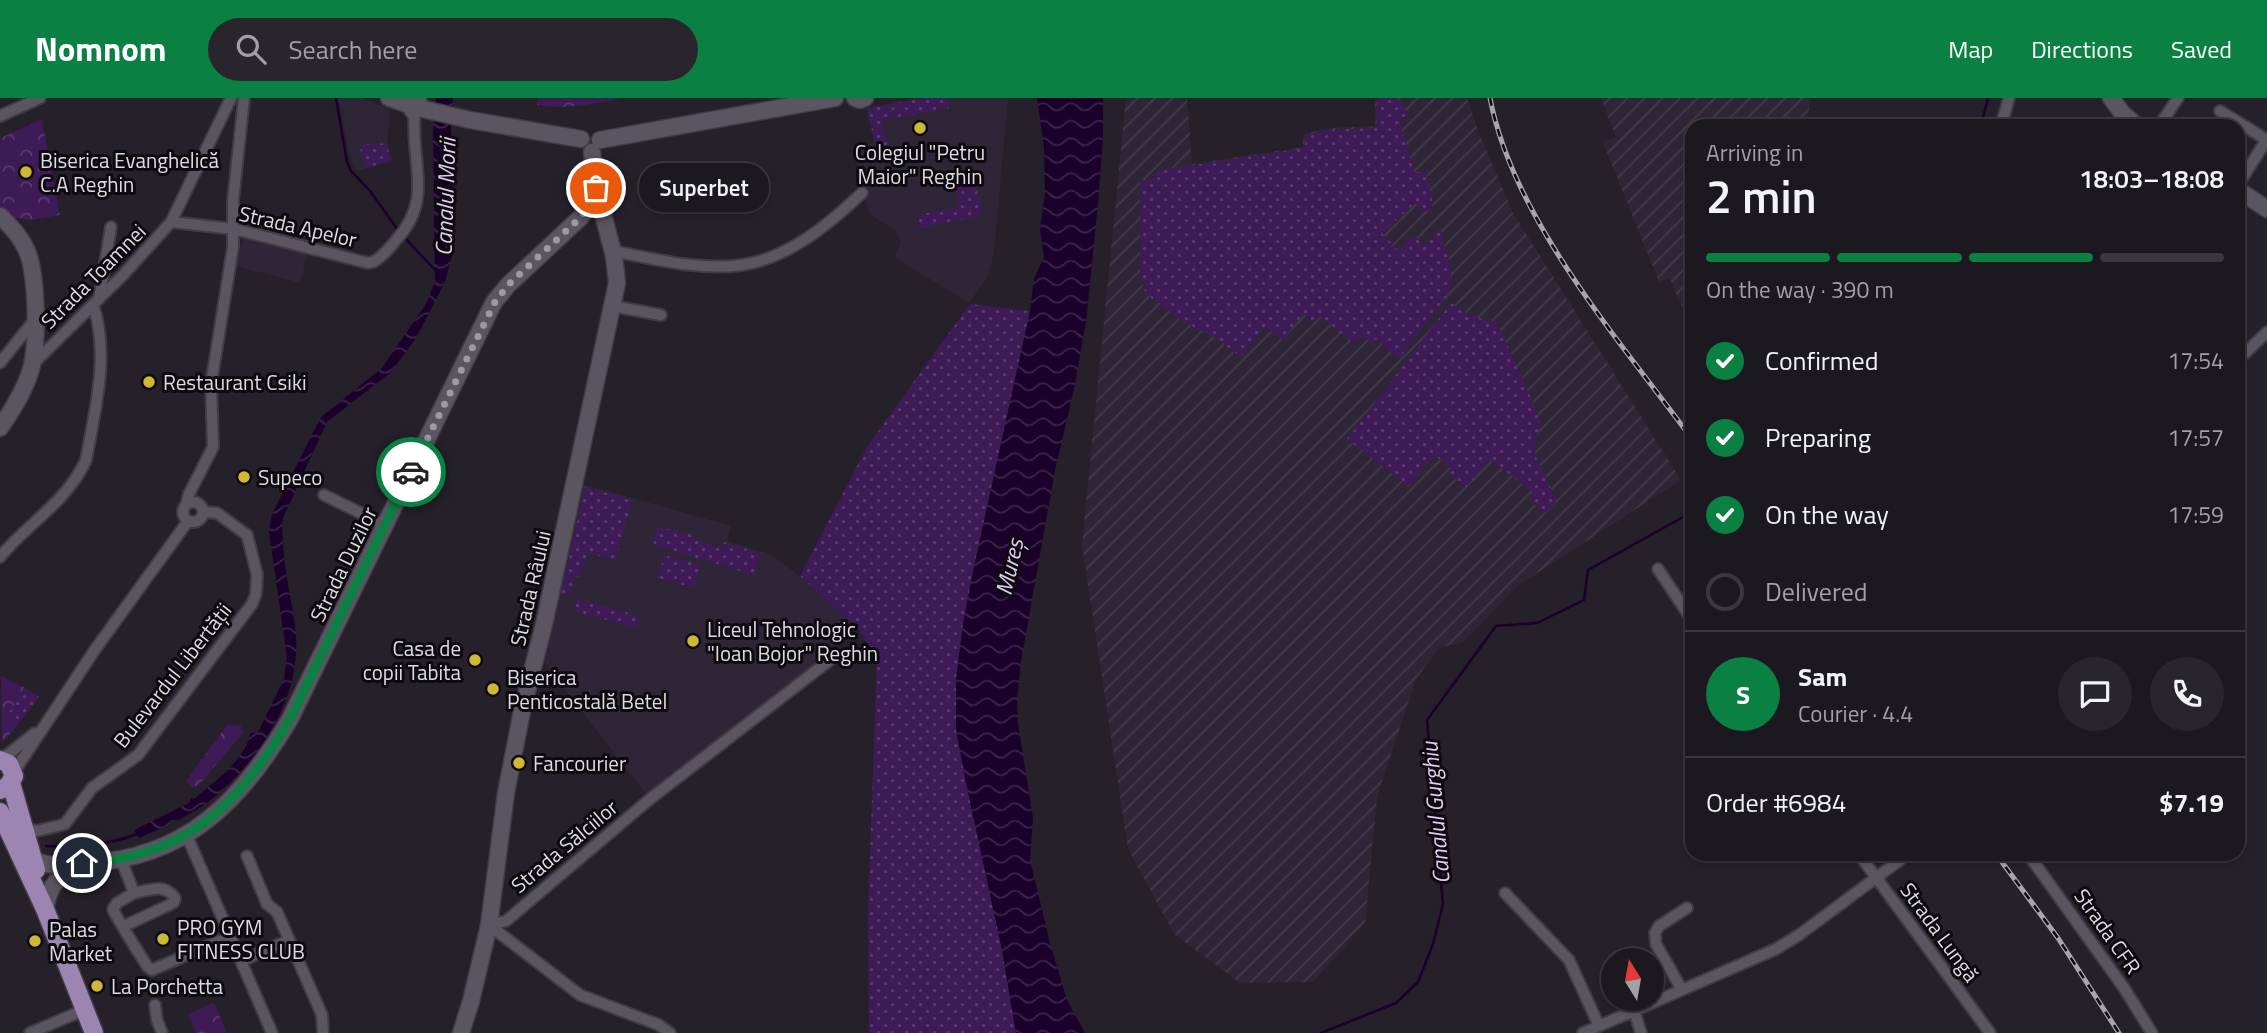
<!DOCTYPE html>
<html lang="en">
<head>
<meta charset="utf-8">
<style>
  :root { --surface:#1c1820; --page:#29252d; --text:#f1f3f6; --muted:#a0a0a5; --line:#3a373e; --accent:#0b8043 }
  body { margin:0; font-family:"Titillium Web",sans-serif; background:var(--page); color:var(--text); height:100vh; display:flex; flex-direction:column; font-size:26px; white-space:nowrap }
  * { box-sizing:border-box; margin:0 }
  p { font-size:23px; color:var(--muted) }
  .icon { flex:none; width:38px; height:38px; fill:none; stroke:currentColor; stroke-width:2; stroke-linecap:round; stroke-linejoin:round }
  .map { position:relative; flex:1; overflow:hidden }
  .sheet { position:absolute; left:1685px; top:21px; width:560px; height:742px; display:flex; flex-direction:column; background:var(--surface); border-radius:21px; box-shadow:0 2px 5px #0004,0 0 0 2px var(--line) }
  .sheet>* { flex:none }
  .needle { width:46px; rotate:349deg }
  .fabs { position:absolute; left:1601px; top:850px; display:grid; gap:14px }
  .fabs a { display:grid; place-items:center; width:63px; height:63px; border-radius:50%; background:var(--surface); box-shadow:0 2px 5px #0004,0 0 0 2px var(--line); font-size:35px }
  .pin { position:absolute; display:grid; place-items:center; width:60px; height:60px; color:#fff; margin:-30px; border:4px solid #fff; border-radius:50%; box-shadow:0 2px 7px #0007 }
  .courier { position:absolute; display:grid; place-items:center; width:70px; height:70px; margin:-35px; border:5px solid #0b8043; border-radius:50%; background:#fff; color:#222; box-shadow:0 2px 9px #0007 }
  .bubble { position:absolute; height:49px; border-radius:24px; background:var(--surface); box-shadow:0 2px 5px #0004,0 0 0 2px var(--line); font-size:23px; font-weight:600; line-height:49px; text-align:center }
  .summary em { font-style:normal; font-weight:600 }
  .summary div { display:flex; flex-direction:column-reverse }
  .summary { display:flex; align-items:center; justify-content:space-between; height:119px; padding:0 21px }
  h1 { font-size:46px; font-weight:600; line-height:52px }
  .bar { display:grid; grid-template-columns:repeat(4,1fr); gap:10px 7px; align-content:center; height:84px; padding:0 21px }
  .bar i { height:9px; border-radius:5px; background:var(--line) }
  .bar .current { background:var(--accent) }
  .bar p { grid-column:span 4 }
  .line { display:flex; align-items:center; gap:18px; padding:0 21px; border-top:2px solid var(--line) }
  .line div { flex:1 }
  .round { display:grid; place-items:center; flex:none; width:74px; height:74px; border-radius:37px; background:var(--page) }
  ol { padding:0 21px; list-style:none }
  li { display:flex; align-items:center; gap:21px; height:77px }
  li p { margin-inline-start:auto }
  li .icon { padding:7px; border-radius:50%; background:var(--accent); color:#fff; stroke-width:4 }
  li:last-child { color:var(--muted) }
  li i { width:38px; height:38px; border:4px solid var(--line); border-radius:50% }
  header { display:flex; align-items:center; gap:42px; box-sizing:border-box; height:98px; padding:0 35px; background:var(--accent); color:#fff }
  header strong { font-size:33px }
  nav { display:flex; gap:38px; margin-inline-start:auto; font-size:24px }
  .search { width:490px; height:63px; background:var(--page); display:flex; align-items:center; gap:18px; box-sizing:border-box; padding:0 24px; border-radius:38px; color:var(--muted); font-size:26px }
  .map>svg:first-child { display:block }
</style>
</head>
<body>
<header>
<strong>Nomnom</strong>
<div class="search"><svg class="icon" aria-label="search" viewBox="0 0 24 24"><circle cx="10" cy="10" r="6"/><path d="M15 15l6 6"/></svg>Search here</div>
<nav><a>Map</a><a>Directions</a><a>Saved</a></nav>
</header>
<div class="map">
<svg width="2267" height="935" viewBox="0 0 2267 935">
  <defs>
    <pattern id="industrial-furrows" width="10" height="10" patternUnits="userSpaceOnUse" patternTransform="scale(1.75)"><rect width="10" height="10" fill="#2e2636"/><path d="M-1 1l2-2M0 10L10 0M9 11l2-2" fill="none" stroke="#423b49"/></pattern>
    <pattern id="grass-dots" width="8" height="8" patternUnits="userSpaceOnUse" patternTransform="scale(1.75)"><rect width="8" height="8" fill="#3e1b57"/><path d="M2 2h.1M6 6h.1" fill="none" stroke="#593c6f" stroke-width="1.8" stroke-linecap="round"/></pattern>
    <pattern id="park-crowns" width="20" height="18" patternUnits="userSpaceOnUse" patternTransform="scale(1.75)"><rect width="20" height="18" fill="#3e1b57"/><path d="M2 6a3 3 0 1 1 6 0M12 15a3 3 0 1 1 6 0" fill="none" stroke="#593c6f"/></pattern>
    <pattern id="water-waves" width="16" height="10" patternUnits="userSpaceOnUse" patternTransform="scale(1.75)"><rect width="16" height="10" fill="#1a002b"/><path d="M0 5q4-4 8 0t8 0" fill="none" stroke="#3b2549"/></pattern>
  </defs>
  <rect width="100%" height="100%" fill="#25202a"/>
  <path fill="#2e2636" d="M338,0H362L390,11L387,51L391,63L357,73L350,57Z
    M917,0H1008L994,155L988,178L969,205L894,159L901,145L896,133L869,116L852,49L874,45L866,10Z
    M244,138L308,155L300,185L236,168Z
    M583,386L731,428L727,443L770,456L800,478L855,528L825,558L647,697L542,562Z"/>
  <path fill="url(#industrial-furrows)" d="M1126,0H1187L1192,66L1303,49V36L1328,30L1375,28V0H1467L1479,35L1513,115L1681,382L1520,486L1462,545L1440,549L1416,581L1377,699L1365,825L1313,884L1240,885L1174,836L1128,751L1082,447Z
    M1601,0H1811L1806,28H1692V204L1681,208L1670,180L1659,184L1603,44L1616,39Z"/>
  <path fill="url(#grass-dots)" d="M923,0H948L949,10L893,20L891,6Z
    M1377,0H1398L1409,17L1399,21L1415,75L1425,72L1433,106L1431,112L1423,114L1415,105L1382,135L1397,152L1414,137L1425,148L1440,131C1445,152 1459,180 1446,199L1399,261L1376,241L1372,245L1362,238L1355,246L1319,218L1313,224L1303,216L1283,242L1265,228L1241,259L1216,240L1183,224L1146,196L1140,177V82L1155,80V73L1305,50V37L1328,32L1377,30Z
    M889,6L892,21L882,23L887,47L876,49L867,10Z
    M376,45L387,46L391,63L367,70L359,48Z
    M975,83L982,118L919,130L917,117L959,109L955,86Z
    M1451,205C1465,215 1479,222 1497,224L1541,323L1535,347V357L1555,399V406L1546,415L1534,406L1532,393L1489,361L1467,389L1448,376L1452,371L1434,357L1409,389L1347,341Z
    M970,206L1030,213L975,464L963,526L956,582V631L966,685L1002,852L1016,935H869L868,816L877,557L855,528L800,478L867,349Z
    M585,389L632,402L616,462L587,455L581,479L575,478L570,497L561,495Z
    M658,429L694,437L693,442L722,450L724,444L761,455L754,477L653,447Z
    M664,457L701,467L694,490L658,480Z
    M577,501L640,518L637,530L574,513Z
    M27,591L39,599L16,629L4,620Z"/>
  <path fill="url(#park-crowns)" d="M538,0H622C594,6 565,12 537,7Z
    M42,21L60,117L31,122L12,119L0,108V40Z
    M1,578L27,591L4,620L16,629L2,645Z
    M228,626L241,628L243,635L198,688L193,690L186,683Z
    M214,905L227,935H196L188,916Z"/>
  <path fill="url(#water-waves)" d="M436,0H453L451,31L454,150L445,184L416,240L391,274L327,324L283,420L282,427C283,445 284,463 287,480C290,500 295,519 296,538C300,599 263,656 218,696C195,716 166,728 139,740L134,732L189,705L191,700L194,701C211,687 249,658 250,635L258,634L284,581L287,559L269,434L272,416L321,319L382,270L426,206L435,184L433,35Z
    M1037,0H1103V40L1098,105L1086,224L1074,291L1055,372L1021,563L1017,602L1018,626L1033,720L1030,762L1051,849L1067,902L1085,935H1016L1002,852L966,685L956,631V582L963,526L975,464L1030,213L1034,181L1044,159L1040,131L1045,96L1044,50Z"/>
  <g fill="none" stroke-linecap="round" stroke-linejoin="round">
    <path stroke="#1a002b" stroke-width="2.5" d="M336,0L347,64L351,73L370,93L398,132
      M1981,28L1988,0
      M402,137L436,173
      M46,748C73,749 116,746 139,735
      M1321,935L1396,905L1418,884L1433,846L1443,806L1427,622L1496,528L1537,525L1584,502L1588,472L1692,414"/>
    <defs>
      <path id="street" d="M2220,13L2267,42
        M0,18L40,0
        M2001,28L2009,0
        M2159,28L2178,0
        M2238,87L2267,41
        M171,124L234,131L368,165L373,164C383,159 390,149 397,141C435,99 409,62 415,13
        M613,153C654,161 700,173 742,167C789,160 829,126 862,95
        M99,201L111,129
        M612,208L661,217
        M2238,262L2267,234
        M0,265L35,221
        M33,266L124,176L171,124L231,0
        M324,397L385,427
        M183 414a10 10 0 1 1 20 0a10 10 0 1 1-20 0Z
        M186,407L189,396L213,349L211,286L233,149V103L244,0
        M0,459C29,424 67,404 86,362C95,312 110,256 93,207
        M1658,471L1692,522
        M1,662L35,635
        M14,674L94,553L188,423
        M24,730L37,733L65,726L92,690L138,657L252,506L256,496L257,476L247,437L217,415L204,414
        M187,738L272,935
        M1859,756L1990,935
        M2028,756L2124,890L2152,935
        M247,758L267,806L277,814L322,917L323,935
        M121,761L134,795C150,792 164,785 175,800L174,804L169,807L124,828
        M134,795L117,805L113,811C115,818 141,858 147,868L152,872L231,838
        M1505,795L1569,862L1599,928
        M489,827L506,823L650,701L830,562
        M489,827L580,897L659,927L670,935
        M242,863L289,842
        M1682,892L1656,846L1655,835L1659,828L1687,810
        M155,907L157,922L162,935
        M1634,912L1641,935
        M30,935L84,912
        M1583,935L1776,851L1799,837L1908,756"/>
      <path id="secondary" d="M389,0L410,7L413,13L419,11V5
        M855,0L860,2L865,0
        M2111,0L2122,15L2137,28
        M419,10L470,22L581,41
        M600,42L835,0
        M2238,92L2267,111
        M0,118C11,128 21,139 27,153C37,177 38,241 32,267C27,289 13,311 0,330
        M34,762C50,770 69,766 86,765C186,761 242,702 290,621L494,204L508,187L580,120L593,103L596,90
        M45,811C51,781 58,780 85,769
        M461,935L471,903L489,827L506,695L522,613L545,522L617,185L614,158L596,90L592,54"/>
      <path id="primary" d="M0,662L9,666L14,678L8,688L0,692
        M11,685L36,772
        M0,714L45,811L94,935"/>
    </defs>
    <use href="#street" stroke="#403c45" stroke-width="14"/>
    <use href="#secondary" stroke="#403c45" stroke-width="19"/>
    <use href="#primary" stroke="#403c45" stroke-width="21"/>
    <use href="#street" stroke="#5b5561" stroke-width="10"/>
    <use href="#secondary" stroke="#5b5561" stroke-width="16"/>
    <use href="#primary" stroke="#9c86b1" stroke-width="18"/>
    <defs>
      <path id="rail" d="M1490,0C1513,121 1620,243 1692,341
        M1996,756L2058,840L2119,935"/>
    </defs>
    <use href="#rail" stroke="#a8a5ac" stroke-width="5"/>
    <use href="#rail" stroke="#0d0b0f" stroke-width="2.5" stroke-dasharray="8" stroke-linecap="butt"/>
  </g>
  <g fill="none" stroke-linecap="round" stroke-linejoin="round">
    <path stroke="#9d9aa2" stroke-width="7" stroke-dasharray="0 12.6" d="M411,374L495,204L508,187L580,120L593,103L596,90"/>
    <path stroke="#0b8043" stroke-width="9" d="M82,765C186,760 240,706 290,621L411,374"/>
  </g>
  <g fill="#d0b736" stroke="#0d0b0f" stroke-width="2.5">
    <circle cx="920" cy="30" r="7"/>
    <circle cx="26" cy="74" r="7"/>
    <circle cx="149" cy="284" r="7"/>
    <circle cx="244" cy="379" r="7"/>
    <circle cx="693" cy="543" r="7"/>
    <circle cx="475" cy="562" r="7"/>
    <circle cx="493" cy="591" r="7"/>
    <circle cx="519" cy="665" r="7"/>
    <circle cx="163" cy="841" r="7"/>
    <circle cx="35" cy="843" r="7"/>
    <circle cx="97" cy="888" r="7"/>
  </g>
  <g text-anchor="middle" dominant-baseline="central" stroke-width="6" stroke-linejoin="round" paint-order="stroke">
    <g font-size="21" fill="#dedbe2" stroke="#0d0b0f" text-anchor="start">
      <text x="920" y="54" text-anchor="middle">Colegiul "Petru<tspan x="920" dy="24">Maior" Reghin</tspan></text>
      <text x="40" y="62">Biserica Evanghelică<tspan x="40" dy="24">C.A Reghin</tspan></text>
      <text x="163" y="284">Restaurant Csiki</text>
      <text x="258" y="379">Supeco</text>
      <text x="707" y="531">Liceul Tehnologic<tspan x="707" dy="24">"Ioan Bojor" Reghin</tspan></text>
      <text x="461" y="550" text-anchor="end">Casa de<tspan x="461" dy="24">copii Tabita</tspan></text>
      <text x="507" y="579">Biserica<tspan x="507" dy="24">Penticostală Betel</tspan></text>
      <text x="533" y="665">Fancourier</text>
      <text x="177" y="829">PRO GYM<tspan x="177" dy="24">FITNESS CLUB</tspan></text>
      <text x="49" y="831">Palas<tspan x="49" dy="24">Market</tspan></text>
      <text x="111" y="888">La Porchetta</text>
    </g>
    <g font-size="21" fill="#dedbe2" stroke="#0d0b0f">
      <text transform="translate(298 128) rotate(13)">Strada Apelor</text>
      <text transform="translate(93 178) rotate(-45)">Strada Toamnei</text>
      <text transform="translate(343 466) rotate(-64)">Strada Duzilor</text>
      <text transform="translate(530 490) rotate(-77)">Strada Râului</text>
      <text transform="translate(172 577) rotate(-52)">Bulevardul Libertății</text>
      <text transform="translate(564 748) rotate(-40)">Strada Sălciilor</text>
      <text transform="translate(2108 833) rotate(55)">Strada CFR</text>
      <text transform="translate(1940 834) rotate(54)">Strada Lungă</text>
    </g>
    <g font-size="23" font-style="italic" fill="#e0cdf3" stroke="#0d0b0f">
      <text transform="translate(445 99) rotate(-88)">Canalul Morii</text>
      <text transform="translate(1009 469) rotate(-77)">Mureș</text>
      <text transform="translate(1435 715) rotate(-95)">Canalul Gurghiu</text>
    </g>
  </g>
</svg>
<div class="fabs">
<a><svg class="needle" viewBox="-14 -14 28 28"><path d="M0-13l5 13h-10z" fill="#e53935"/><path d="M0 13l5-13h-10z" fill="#a0a0a5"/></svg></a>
</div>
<div class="pin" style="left:596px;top:90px;background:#ea580c"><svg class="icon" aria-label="bag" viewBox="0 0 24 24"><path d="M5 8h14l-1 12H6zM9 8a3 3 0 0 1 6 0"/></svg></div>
<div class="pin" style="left:82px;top:765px;background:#1f2937"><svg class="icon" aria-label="home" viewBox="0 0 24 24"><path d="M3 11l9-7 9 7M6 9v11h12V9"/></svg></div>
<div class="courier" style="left:411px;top:374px"><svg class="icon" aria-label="car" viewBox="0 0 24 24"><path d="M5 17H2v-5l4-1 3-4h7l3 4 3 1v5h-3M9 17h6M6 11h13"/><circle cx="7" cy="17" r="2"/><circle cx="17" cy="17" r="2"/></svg></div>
<div class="bubble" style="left:639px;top:65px;width:130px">Superbet</div>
<section class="sheet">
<div class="summary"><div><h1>2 min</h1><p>Arriving in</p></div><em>18:03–18:08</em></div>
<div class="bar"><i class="current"></i><i class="current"></i><i class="current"></i><i></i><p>On the way · 390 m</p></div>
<ol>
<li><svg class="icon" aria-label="check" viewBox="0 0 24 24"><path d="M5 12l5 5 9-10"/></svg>Confirmed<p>17:54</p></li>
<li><svg class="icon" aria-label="check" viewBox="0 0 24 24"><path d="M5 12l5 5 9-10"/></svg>Preparing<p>17:57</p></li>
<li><svg class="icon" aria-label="check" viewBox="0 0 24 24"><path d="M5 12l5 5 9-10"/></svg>On the way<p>17:59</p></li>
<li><i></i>Delivered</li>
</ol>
<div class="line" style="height:126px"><b class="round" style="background:var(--accent);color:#fff">S</b><div><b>Sam</b><p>Courier · 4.4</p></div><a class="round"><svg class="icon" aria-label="chat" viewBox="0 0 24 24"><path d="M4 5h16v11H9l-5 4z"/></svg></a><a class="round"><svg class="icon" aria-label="phone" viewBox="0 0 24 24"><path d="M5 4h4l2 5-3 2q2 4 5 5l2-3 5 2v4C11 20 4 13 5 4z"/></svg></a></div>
<div class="line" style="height:91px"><div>Order #6984</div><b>$7.19</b></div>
</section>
</div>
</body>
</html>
